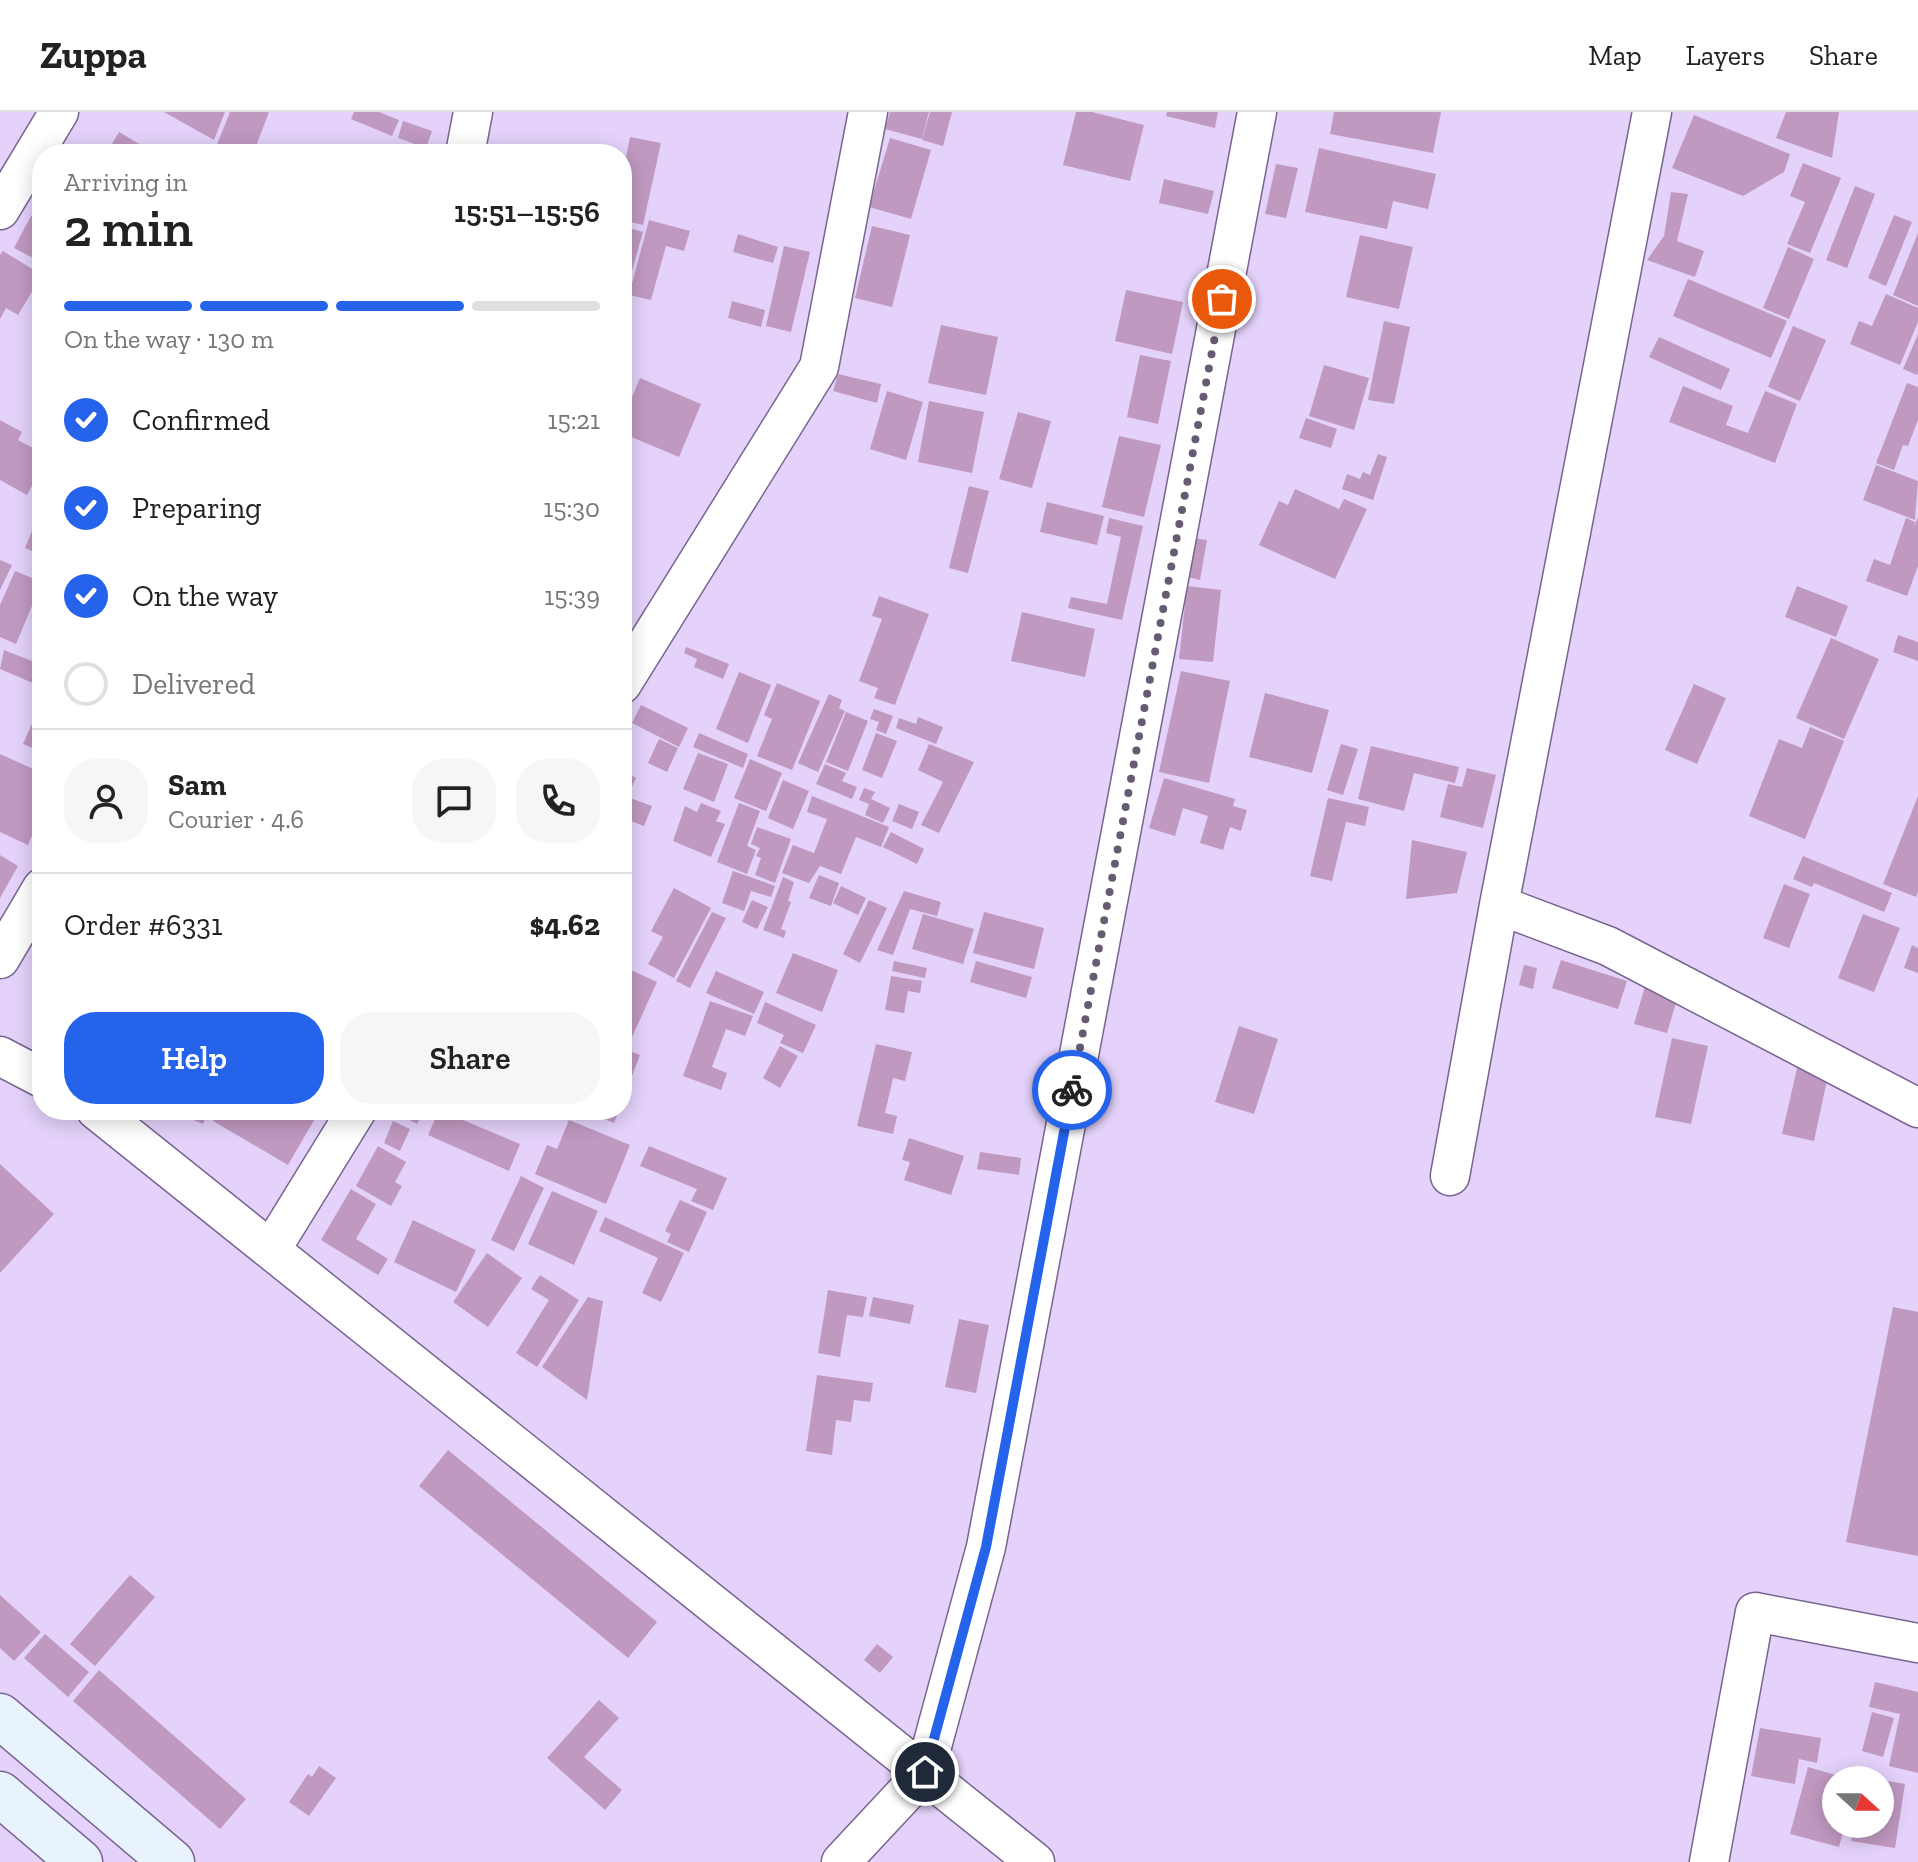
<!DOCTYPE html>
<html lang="en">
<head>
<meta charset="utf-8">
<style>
  :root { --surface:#fff; --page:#f6f6f6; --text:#222; --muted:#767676; --line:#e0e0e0; --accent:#2563eb }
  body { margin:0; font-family:"Zilla Slab",serif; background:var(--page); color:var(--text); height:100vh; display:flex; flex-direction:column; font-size:30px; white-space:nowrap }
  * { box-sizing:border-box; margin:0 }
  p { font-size:26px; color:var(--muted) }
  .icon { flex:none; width:44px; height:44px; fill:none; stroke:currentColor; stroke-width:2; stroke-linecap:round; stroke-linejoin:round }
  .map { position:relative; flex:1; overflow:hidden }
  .panel { position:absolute; left:32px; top:32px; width:600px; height:976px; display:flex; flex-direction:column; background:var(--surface); border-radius:32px; box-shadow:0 4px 20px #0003 }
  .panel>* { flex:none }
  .needle { width:52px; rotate:111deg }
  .buttons { position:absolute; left:1822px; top:1654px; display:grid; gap:16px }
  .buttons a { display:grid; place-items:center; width:72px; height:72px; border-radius:50%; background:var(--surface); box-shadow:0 4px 20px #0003; font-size:40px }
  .pin { position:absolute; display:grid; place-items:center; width:68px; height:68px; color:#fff; margin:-34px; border:4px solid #fff; border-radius:50%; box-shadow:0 2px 8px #0007 }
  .courier { position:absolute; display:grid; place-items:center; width:80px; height:80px; margin:-40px; border:6px solid #2563eb; border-radius:50%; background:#fff; color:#222; box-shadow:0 2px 10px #0007 }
  .overview em { font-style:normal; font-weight:600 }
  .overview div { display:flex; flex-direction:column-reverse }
  .overview { display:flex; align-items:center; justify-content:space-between; height:136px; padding:0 32px }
  h1 { font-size:52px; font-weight:600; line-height:60px }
  .bar { display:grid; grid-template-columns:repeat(4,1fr); gap:12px 8px; align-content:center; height:96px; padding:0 32px }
  .bar i { height:10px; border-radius:6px; background:var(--line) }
  .bar .current { background:var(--accent) }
  .bar p { grid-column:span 4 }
  .line { display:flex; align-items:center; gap:20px; padding:0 32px; border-top:2px solid var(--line) }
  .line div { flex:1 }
  .round { display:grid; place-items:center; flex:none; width:84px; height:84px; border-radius:32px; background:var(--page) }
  ol { padding:0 32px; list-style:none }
  li { display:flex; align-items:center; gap:24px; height:88px }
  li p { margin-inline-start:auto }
  li .icon { padding:8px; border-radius:50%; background:var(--accent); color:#fff; stroke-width:4 }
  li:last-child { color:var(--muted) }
  li i { width:44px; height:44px; border:4px solid var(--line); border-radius:50% }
  .action { display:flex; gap:16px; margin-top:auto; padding:16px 32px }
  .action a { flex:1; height:92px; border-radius:32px; background:var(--accent); color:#fff; font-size:32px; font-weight:600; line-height:92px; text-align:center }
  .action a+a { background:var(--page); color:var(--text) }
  header { display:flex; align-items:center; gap:48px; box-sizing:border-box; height:112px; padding:0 40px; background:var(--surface); border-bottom:2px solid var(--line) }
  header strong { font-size:38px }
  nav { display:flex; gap:44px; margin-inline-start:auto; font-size:28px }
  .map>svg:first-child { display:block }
</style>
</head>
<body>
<header>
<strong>Zuppa</strong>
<nav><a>Map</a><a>Layers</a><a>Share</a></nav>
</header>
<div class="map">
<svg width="1918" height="1750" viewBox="0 0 1918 1750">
  <rect width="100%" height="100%" fill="#e4d2fa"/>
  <path fill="#c099c1" d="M164,0H225L214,28Z
    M230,0H269L253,42H234L216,35Z
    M354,0H379L399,8L392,24L351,7Z
    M890,0H929L922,27L885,17Z
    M930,0H952L943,34L922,28Z
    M1076,0H1092L1144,13L1130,69L1063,53Z
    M1167,0H1218L1215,16L1166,4Z
    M1334,0H1441L1433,41L1330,22Z
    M1786,0H1839L1832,46L1776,26Z
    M1694,3L1790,42L1784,60L1743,84L1672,56Z
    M403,9L432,19L426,36L398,26Z
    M119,20L156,42H106Z
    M630,25L661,31L643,113L622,108V65Z
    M890,26L931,38L911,107L869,95Z
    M1319,36L1436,62L1428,97L1393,89L1387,117L1305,100Z
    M1803,51L1841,66L1810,141L1787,132L1805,90L1790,84Z
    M1276,52L1298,56L1286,106L1265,102Z
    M1164,67L1214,79L1208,102L1159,91Z
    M1855,74L1875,82L1847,156L1826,148Z
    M1671,80L1688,82L1677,129L1704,139L1695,165L1647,148L1664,124Z
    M1894,103L1912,110L1886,174L1868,166Z
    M31,104L42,109V139L37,148L14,136Z
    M649,108L690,119L684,139L666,134L651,188L629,183Z
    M622,114L643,120L623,190L622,189Z
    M872,114L910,123L892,195L855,186Z
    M1918,121V194L1893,183Z
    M738,122L778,135L773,151L733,140Z
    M1360,123L1413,135L1399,197L1346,185Z
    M784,134L810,140L791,220L766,214Z
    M1788,135L1814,147L1789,207L1763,196Z
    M3,139L42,163L18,203L6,196L0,207V143Z
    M1688,167L1787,209L1771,246L1673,204Z
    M1126,178L1183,190L1172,242L1115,229Z
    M1886,182L1918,196V210L1900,253L1850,232L1859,209L1872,214Z
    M732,189L765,198L761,215L728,206Z
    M1384,209L1410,215L1394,292L1368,288Z
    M941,213L998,225L986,283L928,271Z
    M1793,214L1826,228L1800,289L1768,275Z
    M1918,222V260L1917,263L1903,257Z
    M1659,225L1730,257L1721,278L1649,245Z
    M1140,243L1171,249L1158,312L1127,305Z
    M1324,253L1369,266L1354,318L1309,304Z
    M838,262L881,272L877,291L833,279Z
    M640,266L701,292L679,345L622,321V309Z
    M1907,271L1918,275V308L1908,334L1903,333L1894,358L1876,351Z
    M1683,274L1733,294L1726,313L1748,321L1765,279L1797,292L1775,351L1669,310Z
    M887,279L923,290L906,348L870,337Z
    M929,289L984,300L972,361L918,350Z
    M1018,300L1051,309L1032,376L999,367Z
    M1306,306L1337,317L1331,336L1299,326Z
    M0,308L22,320L18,328L42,341V355L27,383L0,368Z
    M1119,324L1161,333L1144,405L1102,395Z
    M1378,342L1387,345L1373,388L1342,377L1347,362L1360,367L1363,360L1370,363Z
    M1876,353L1918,369L1915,408L1863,388Z
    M969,374L989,379L968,461L949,456Z
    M1295,377L1339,397L1344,387L1367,397L1335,467L1259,433L1279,389L1288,393Z
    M1047,390L1104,404L1097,433L1040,420Z
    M42,395V443L25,436Z
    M1918,405V454L1907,484L1866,469L1874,447L1890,453L1906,406L1915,410L1913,416Z
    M1109,406L1143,414L1122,508L1068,496L1071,485L1107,492L1121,425L1106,421Z
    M1194,426L1207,428L1200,468L1187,465Z
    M0,448L12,453L0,478Z
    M15,459L42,470V493L34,489L16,532L0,525V493Z
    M1187,474L1221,478L1213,550L1179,547Z
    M1797,474L1848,494L1836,525L1785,505Z
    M879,484L929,502L895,593L874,586L878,576L859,569L882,507L872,504Z
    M1022,500L1095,517L1085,565L1011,549Z
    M1898,523L1918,530V549L1893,540Z
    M1831,526L1879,547L1844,627L1796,606Z
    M686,535L729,552L723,567L694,555L697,547L684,541Z
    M4,538L42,553L40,574L0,557Z
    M1181,559L1230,569L1209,671L1159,660Z
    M739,560L771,573L748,631L716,617Z
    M777,571L820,589L792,658L757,644L772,607L764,603Z
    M1694,572L1726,586L1697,652L1665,638Z
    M1265,581L1329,598L1312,661L1249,645Z
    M829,582L842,588L839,596L845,599L818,660L798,651Z
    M42,589V640L23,632Z
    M641,593L688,616L679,635L632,611Z
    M874,597L893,604L886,622L876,618L879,610L870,607Z
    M846,600L868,609L848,659L826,650Z
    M918,605L943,615L936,632L896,616L899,606L916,612Z
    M1810,615L1844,629L1805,727L1749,704L1779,627L1802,636Z
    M699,621L748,642L743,656L693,635Z
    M876,621L897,629L882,666L862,658Z
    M659,627L678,636L667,660L648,651Z
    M929,632L974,650L939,721L921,713L943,670L918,658Z
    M1341,632L1358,637L1343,683L1327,678Z
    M1371,634L1459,655L1455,671L1414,661L1404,699L1358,687Z
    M698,641L728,652L714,690L683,677Z
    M0,642L40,660L32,678L41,682L34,699L41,702L28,733L0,720Z
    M750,647L782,661L766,699L734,686Z
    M825,652L846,661L842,669L857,675L852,687L816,672Z
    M1467,656L1496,663L1483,716L1440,705L1448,672L1462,675Z
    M622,658L636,666L627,685L622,682Z
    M1164,666L1235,687L1233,694L1247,698L1241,719L1230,715L1223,738L1200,731L1208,704L1183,696L1175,724L1149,716Z
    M783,668L809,679L793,717L768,706Z
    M864,676L875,680L871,687L890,696L883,711L865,703L869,692L859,688Z
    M812,684L889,715L881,735L856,725L841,762L820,754L809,771L782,761L793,733L814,741L827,707L807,700Z
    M1918,684V780L1916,785L1883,772Z
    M630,686L652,694L644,714L623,706Z
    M1328,686L1369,695L1365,714L1346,710L1332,769L1310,764Z
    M701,691L721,699L716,709L725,712L711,745L673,729L685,694L697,700Z
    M739,691L760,699L747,734L756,738L747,762L717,750Z
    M899,692L919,700L912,717L892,709Z
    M757,715L791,727L775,771L755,763L761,746L756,744L760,736L751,732Z
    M891,720L924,737L917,752L883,735Z
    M1412,728L1467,740L1457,781L1406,787Z
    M0,743L18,754L0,786Z
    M1803,744L1892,781L1884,800L1814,771L1812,775L1793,767Z
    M733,759L775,774L771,785L751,779L744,799L722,791Z
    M819,763L839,771L831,794L809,786Z
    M783,765L794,770L788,789L791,790L781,817L786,819L784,826L763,818Z
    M1784,772L1810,782L1789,836L1763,826Z
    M841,774L866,786L858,803L833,791Z
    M674,776L711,796L674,866L648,852L663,825L651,819Z
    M904,779L941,790L937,804L910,797L893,843L877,838Z
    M752,788L768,795L757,817L742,810Z
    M869,788L887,796L860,851L843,842Z
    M712,800L726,806L690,876L676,869Z
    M984,800L1044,816L1034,857L973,841Z
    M923,802L974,817L963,852L912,837Z
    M1863,802L1900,816L1874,880L1838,866Z
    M1912,833L1918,836V861L1904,856Z
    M793,841L838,858L822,900L776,881Z
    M1561,848L1627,869L1618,897L1552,876Z
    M894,849L927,856L925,866L892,859Z
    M976,849L1032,865L1026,886L970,870Z
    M1524,853L1537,856L1533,877L1519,873Z
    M622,854L657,870L632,925L622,921Z
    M716,859L764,880L754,902L706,881Z
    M891,864L922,869L920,881L908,879L904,901L885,898Z
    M1645,874L1678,884L1667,921L1634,912Z
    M710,889L753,904L745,924L726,917L712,955L727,961L721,978L683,964Z
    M765,890L816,913L803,941L780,931L784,923L757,911Z
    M1239,914L1278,927L1254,1002L1215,990Z
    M1672,926L1708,934L1691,1012L1655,1005Z
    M876,932L912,940L905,969L893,966L885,1001L897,1004L893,1022L857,1014Z
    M780,934L798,944L780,976L763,966Z
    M622,936L640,943L622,990Z
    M1798,952L1829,959L1814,1029L1782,1022Z
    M169,998H209L203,1012Z
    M220,998H320L288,1053L213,1009Z
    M397,998H425L417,1012L395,1000Z
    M439,998L520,1032L509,1059L428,1023Z
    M591,998H619L614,1011L590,1001Z
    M569,1008L630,1033L606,1092L535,1062L547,1033L557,1037Z
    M393,1009L410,1017L400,1039L384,1031Z
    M909,1026L964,1044L951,1083L904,1068L910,1050L902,1048Z
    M378,1034L406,1050L395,1070L402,1074L391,1094L356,1074Z
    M649,1034L727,1066L713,1098L691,1089L697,1077L640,1054Z
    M980,1040L1021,1046L1019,1063L977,1057Z
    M0,1052L54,1102L0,1161Z
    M521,1064L544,1076L514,1139L491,1128Z
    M351,1077L376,1092L356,1127L388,1147L378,1163L321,1128Z
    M552,1079L598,1099L574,1153L528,1132Z
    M680,1088L707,1100L689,1140L667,1130L671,1122L665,1119Z
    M605,1105L684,1141L661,1190L642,1181L658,1146L599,1119Z
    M413,1108L476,1138L456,1180L394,1150Z
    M487,1141L522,1166L488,1215L453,1190Z
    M540,1163L579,1188L537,1255L516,1241L549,1188L531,1177Z
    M828,1178L867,1185L863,1205L847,1203L840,1245L818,1241Z
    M588,1185L603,1189L587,1288L542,1255Z
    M873,1185L914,1193L910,1212L869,1204Z
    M1893,1195L1918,1200V1444L1846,1430Z
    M959,1207L989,1213L976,1281L945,1275Z
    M817,1263L873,1271L870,1290L854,1288L851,1310L836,1308L832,1343L806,1339Z
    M448,1338L657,1510L628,1546L419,1374Z
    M130,1463L155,1485L95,1554L70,1532Z
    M0,1483L41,1520L14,1549L0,1536Z
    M45,1522L89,1560L68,1585L24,1546Z
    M877,1532L893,1545L880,1561L864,1548Z
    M99,1558L246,1687L220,1717L73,1589Z
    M1875,1570L1918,1580V1661L1889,1654L1900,1602L1869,1595Z
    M599,1588L619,1606L584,1645L622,1678L605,1698L547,1646Z
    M1872,1600L1894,1606L1883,1645L1862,1639Z
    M1760,1616L1821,1626L1817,1651L1799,1647L1795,1672L1751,1664Z
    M319,1654L336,1666L309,1704L289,1690L308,1662L312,1665Z
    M1808,1655L1839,1664L1828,1707L1836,1709V1712H1845L1839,1735L1790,1722Z
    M1882,1668L1905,1672L1895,1736L1851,1729L1854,1712H1880Z"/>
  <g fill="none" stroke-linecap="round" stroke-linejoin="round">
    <defs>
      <path id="minor" d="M465,42L473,0
        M0,98L59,0
        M622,572L819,255L868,0
        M1499,793L1608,834L1918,996
        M0,847L42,776
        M0,944L42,966
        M96,998L1035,1750
        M1450,1064L1499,793L1652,0
        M272,1136L357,998
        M841,1750L925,1660L986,1435L1257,0
        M1709,1750L1755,1500L1918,1531"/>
      <path id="secondary" d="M0,1604L172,1750
        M0,1682L80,1750"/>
    </defs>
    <use href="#minor" stroke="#786490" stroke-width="41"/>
    <use href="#secondary" stroke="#786490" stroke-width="47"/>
    <use href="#minor" stroke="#fff" stroke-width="38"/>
    <use href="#secondary" stroke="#e8f3fd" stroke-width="44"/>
  </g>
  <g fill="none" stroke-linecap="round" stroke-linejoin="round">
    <path stroke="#675b74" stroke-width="8" stroke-dasharray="0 14.4" d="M1072,978L1222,187"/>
    <path stroke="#2563eb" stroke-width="10" d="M925,1660L986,1435L1072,978"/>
  </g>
</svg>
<div class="buttons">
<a><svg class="needle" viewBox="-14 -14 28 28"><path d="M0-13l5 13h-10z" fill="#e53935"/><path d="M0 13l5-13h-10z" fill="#767676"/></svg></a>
</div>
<div class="pin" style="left:1222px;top:187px;background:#ea580c"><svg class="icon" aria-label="bag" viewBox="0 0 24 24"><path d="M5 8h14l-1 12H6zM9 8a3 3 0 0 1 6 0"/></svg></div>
<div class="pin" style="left:925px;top:1660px;background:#1f2937"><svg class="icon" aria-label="home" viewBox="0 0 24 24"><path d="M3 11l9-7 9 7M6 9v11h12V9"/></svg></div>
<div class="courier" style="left:1072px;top:978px"><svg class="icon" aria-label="bike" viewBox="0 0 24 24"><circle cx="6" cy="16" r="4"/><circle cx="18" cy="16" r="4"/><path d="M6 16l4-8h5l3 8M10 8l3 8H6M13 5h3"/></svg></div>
<section class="panel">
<div class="overview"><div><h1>2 min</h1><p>Arriving in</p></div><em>15:51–15:56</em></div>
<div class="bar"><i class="current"></i><i class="current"></i><i class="current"></i><i></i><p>On the way · 130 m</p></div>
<ol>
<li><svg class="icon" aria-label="check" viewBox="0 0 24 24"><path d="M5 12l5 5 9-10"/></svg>Confirmed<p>15:21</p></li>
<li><svg class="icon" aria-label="check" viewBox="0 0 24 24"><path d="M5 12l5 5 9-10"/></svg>Preparing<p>15:30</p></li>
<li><svg class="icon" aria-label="check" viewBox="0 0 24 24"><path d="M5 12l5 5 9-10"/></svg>On the way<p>15:39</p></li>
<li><i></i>Delivered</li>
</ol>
<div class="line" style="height:144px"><a class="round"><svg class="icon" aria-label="person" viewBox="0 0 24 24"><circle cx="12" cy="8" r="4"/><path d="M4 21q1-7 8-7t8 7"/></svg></a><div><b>Sam</b><p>Courier · 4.6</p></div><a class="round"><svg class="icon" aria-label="chat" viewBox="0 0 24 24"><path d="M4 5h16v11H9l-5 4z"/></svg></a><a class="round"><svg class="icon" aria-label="phone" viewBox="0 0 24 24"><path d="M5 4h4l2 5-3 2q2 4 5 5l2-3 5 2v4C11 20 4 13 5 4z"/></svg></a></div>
<div class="line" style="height:104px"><div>Order #6331</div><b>$4.62</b></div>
<div class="action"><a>Help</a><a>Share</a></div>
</section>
</div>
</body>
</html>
